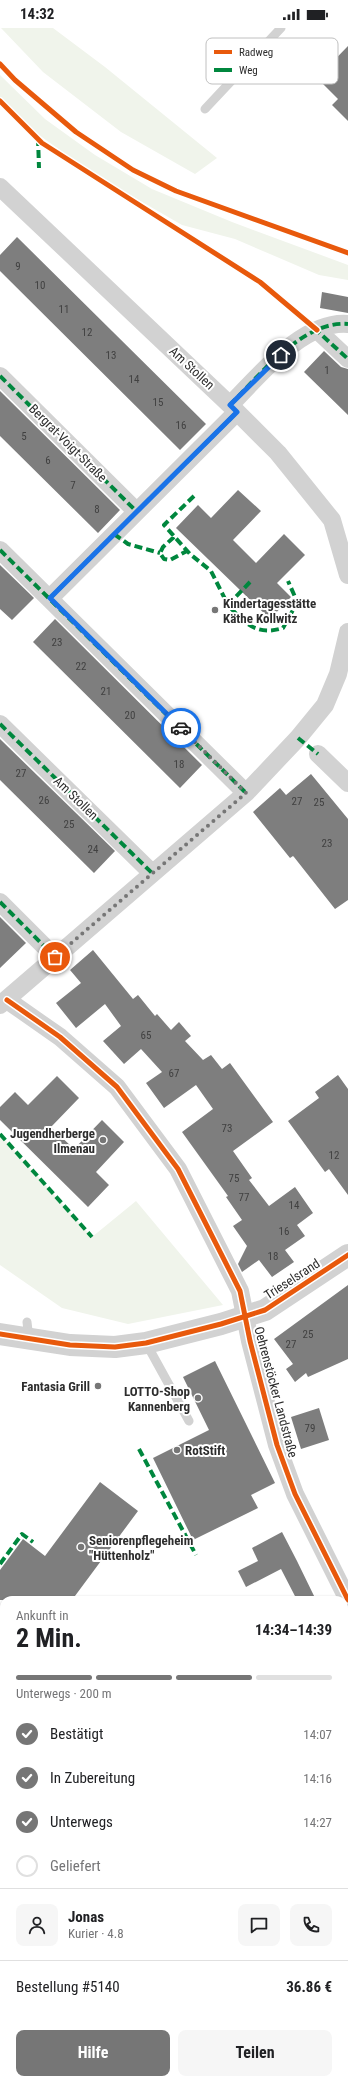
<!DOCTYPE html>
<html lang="de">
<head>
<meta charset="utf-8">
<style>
  :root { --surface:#fff; --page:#f6f6f6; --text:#202124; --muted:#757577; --line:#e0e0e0; --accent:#767676 }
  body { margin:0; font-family:"Roboto Condensed",sans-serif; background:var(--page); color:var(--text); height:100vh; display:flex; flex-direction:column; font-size:15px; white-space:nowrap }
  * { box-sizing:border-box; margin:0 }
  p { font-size:13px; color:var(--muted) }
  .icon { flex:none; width:22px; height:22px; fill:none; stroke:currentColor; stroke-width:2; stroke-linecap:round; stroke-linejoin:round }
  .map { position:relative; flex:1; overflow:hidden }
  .side { position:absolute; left:0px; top:1568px; width:348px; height:488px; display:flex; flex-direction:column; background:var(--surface); border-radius:12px 12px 0 0; box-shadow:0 1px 3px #0004 }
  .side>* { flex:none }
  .pin { position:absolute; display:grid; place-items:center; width:34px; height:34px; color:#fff; margin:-17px; border:2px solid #fff; border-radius:50%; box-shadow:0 1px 4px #0007 }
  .courier { position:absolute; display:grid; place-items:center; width:40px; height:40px; margin:-20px; border:3px solid #1a73e8; border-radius:50%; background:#fff; color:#222; box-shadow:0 1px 5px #0007 }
  .overview em { font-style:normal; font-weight:700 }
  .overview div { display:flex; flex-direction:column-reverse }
  .overview { display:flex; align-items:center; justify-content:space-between; height:68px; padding:0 16px }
  h1 { font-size:26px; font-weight:700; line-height:30px }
  .bar { display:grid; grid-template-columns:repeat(4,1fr); gap:6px 4px; align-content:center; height:48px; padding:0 16px }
  .bar i { height:5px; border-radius:3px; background:var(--line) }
  .bar .on { background:var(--accent) }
  .bar p { grid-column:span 4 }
  .line { display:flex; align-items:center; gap:10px; padding:0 16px; border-top:1px solid var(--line) }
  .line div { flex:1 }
  .round { display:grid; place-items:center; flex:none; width:42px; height:42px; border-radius:8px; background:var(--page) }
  ol { padding:0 16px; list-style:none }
  li { display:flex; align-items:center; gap:12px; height:44px }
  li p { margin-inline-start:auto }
  li .icon { padding:4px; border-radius:50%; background:var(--accent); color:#fff; stroke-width:4 }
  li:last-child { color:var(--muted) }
  li i { width:22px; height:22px; border:2px solid var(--line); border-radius:50% }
  .button { display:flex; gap:8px; margin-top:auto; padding:8px 16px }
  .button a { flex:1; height:46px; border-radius:8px; background:var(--accent); color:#fff; font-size:16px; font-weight:700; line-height:46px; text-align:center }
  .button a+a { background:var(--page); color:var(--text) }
  .status { display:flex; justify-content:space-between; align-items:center; height:28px; padding:0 20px; background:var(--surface); direction:ltr }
  .status svg { height:11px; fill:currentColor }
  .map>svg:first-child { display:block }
</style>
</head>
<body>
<div class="status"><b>14:32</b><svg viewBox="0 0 49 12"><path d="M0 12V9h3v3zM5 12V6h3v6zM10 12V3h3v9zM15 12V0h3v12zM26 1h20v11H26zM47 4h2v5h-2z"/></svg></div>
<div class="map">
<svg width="348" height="2056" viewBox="0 0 348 2056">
  <rect width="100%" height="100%" fill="#fff"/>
  <path fill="#f0f4eb" d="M1,0H53L105,39L217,130L195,146L121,104L43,44Z
    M0,47L45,91L95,127L152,161L232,194L348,237V252L319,247L235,211L182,197L92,145L32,102L0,71Z
    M0,1106L92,1209L136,1173L223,1277L128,1296L62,1280L0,1237Z
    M4,1986V2052H18L15,2056H0V1989Z
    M25,2052H109L112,2056H23Z"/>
  <path fill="#7e7e7e" d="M348,18V93L332,77L338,71L317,50Z
    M17,209L206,396L180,422L0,243V227Z
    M322,264L348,269V285L320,280Z
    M324,323L341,339L348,341V387L304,344Z
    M0,363L120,482L98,505L0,408Z
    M238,462L261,483L233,512L256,535L284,506L305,527L277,555L291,569L270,591L176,500L198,477L211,490Z
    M0,537L34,570L12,592L0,581Z
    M55,591L202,737L180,760L33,614Z
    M0,711L115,823L94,845L0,752Z
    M311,746L348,791V872L335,881L294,829L293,828L290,830L253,784L280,760L286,767Z
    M0,889L26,915L0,940Z
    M93,922L133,971L138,967L155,988L157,986L171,1002L179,994L191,1008L185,1013L203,1032L211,1027L222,1041L230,1035L273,1094L233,1123L252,1150L249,1152L269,1178L295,1159L313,1185L297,1197L305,1208L285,1222L294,1234L272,1249L259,1232L242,1244L238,1236L247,1218L233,1198L242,1192L226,1169L228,1168L182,1104L213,1081L196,1057L164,1080L146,1055L162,1044L141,1021L124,1036L103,1013L121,998L105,976L76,1000L56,975L81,955L70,942Z
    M338,1047L348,1061V1167L329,1141L325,1144L288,1093L319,1070L315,1064Z
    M57,1048L79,1070L51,1099L74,1121L102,1092L124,1114L96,1144L109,1157L88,1179L0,1092V1079L15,1064L28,1077Z
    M348,1257V1331L308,1349L306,1345L295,1354L286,1341L293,1336L274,1311Z
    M215,1333L275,1455L251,1467L258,1480L193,1512L153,1430L209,1402L183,1349Z
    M319,1380L329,1412L301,1421L291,1389Z
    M100,1454L138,1483L72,1572H0V1542L23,1511L45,1528Z
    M282,1504L297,1533L316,1572H297L281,1541L246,1559L238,1543L258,1533L252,1520Z"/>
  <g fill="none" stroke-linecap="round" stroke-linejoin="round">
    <path stroke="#d2d2d2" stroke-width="9" d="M205,81L281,0
      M27,1294L29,1311
      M146,1315L189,1393
      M0,1747H4"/>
    <path stroke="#d2d2d2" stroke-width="18" d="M0,159L230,377L278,425L332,492L348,547
      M317,302L348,331
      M0,348L136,483
      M230,377C259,348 303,292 348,296
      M0,522L246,765
      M50,570L237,384
      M0,696L152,845
      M318,726L348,755
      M0,874L55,929
      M7,972L60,1009L117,1059L178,1141L240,1263L250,1313L277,1417L295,1466L348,1572
      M0,977L246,765L298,710L325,677L338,646L348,604
      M344,1962L348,1969
      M255,2052L257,2056"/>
    <path stroke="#d2d2d2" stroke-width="22" d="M0,1306L70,1317L115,1319L146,1315L221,1296L265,1282L348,1227"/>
    <path stroke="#00873e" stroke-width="4" stroke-dasharray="8 4" stroke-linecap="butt" d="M38,110L39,140
      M314,300L348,331
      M0,348L136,483
      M230,377C259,348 303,292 348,296
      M194,468L164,497L190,526L211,543L228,577
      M114,506L128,516L160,525
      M174,509L163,519L160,525L164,531L170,532L187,523
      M0,522L246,765
      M250,554L228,577C245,596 257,608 283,600L293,582L296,571L288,553
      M50,570L237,384
      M0,696L152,845
      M298,710L318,726
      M0,874L55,929
      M0,1106L92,1209
      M139,1421L196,1527
      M0,1536L22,1506L33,1514
      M0,1582L3,1583
      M0,1991L4,1988
      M0,1997L4,1996"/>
    <defs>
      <path id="cycleway" d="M0,36L15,52L76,104L133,142L176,163L348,225
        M0,73L42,115L260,254L317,302
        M7,972L60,1009L117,1059L178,1141L240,1263L250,1313L277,1417L295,1466L348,1572
        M0,1306L70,1317L115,1319L146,1315L221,1296L265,1282L348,1227"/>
    </defs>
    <use href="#cycleway" stroke="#fff" stroke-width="8"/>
    <use href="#cycleway" stroke="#e8590c" stroke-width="5"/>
  </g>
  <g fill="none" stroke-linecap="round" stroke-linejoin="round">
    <path stroke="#767676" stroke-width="4" stroke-dasharray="0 7.2" d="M55,929L246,765L181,700"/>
    <path stroke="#1a73e8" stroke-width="5" d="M181,700L50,570L237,384L230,377L281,327"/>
  </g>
  <g fill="#767676" stroke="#fff" stroke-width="1.5">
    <circle cx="215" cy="582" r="4"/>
    <circle cx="103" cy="1112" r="4"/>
    <circle cx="98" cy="1358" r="4"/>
    <circle cx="198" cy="1370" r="4"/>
    <circle cx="177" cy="1422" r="4"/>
    <circle cx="81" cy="1519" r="4"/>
  </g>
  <g text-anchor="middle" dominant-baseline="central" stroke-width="4" stroke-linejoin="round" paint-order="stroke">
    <g font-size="11" fill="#414141">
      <text x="18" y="238">9</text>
      <text x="40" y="257">10</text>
      <text x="64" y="281">11</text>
      <text x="87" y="304">12</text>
      <text x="111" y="327">13</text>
      <text x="327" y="342">1</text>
      <text x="134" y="351">14</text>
      <text x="158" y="374">15</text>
      <text x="181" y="397">16</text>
      <text x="24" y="408">5</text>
      <text x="48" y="432">6</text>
      <text x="73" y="457">7</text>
      <text x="97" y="481">8</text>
      <text x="57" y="614">23</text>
      <text x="81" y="638">22</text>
      <text x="106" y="663">21</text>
      <text x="130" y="687">20</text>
      <text x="179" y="736">18</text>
      <text x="21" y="745">27</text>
      <text x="44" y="772">26</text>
      <text x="297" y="773">27</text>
      <text x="319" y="774">25</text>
      <text x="69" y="796">25</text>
      <text x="327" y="815">23</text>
      <text x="93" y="821">24</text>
      <text x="146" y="1007">65</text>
      <text x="174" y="1045">67</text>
      <text x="227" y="1100">73</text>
      <text x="334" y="1127">12</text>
      <text x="234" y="1150">75</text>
      <text x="244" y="1169">77</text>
      <text x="294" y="1177">14</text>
      <text x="284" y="1203">16</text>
      <text x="273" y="1228">18</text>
      <text x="308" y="1306">25</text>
      <text x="291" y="1316">27</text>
      <text x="310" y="1400">79</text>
    </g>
    <g font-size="13" fill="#2d2d2d" stroke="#fff">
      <text transform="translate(192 340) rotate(43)">Am Stollen</text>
      <text transform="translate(68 415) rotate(45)">Bergrat-Voigt-Straße</text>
      <text transform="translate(76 770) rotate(44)">Am Stollen</text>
      <text transform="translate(292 1251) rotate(-33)">Trieselsrand</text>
      <text transform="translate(276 1364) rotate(75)">Oehrenstöcker Landstraße</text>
    </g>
    <g font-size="13" font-weight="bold" fill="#2d2d2d" stroke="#fff" text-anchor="start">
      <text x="223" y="575">Kindertagesstätte<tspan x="223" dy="15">Käthe Kollwitz</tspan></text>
      <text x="95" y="1105" text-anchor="end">Jugendherberge<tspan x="95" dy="15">Ilmenau</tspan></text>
      <text x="90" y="1358" text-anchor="end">Fantasia Grill</text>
      <text x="190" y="1363" text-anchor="end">LOTTO-Shop<tspan x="190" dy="15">Kannenberg</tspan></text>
      <text x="185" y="1422">RotStift</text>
      <text x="89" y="1512">Seniorenpflegeheim<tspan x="89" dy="15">"Hüttenholz"</tspan></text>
    </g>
  </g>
  <rect x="206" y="10" width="132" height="46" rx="6" fill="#fff" stroke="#c0c0c0" stroke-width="1"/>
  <rect x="214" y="22" width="18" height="4" fill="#e8590c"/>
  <rect x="214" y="40" width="18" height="4" fill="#00873e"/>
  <g font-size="11" fill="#2d2d2d">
    <text x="239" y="28">Radweg</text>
    <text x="239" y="46">Weg</text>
  </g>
</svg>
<div class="pin" style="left:55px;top:929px;background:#ea580c"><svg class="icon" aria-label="bag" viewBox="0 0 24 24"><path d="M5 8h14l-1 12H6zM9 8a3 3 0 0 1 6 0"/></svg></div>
<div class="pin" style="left:281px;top:327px;background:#1f2937"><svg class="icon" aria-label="home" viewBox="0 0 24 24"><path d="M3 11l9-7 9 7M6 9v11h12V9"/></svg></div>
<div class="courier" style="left:181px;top:700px"><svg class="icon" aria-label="car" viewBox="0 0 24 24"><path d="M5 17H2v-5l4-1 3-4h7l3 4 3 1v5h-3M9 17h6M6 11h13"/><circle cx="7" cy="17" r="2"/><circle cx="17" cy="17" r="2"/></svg></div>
<section class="side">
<div class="overview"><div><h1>2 Min.</h1><p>Ankunft in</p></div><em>14:34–14:39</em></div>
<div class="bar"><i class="on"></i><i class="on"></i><i class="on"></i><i></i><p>Unterwegs · 200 m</p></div>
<ol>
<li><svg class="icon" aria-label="check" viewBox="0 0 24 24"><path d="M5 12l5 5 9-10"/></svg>Bestätigt<p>14:07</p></li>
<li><svg class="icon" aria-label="check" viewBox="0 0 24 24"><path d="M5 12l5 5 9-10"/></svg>In Zubereitung<p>14:16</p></li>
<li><svg class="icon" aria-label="check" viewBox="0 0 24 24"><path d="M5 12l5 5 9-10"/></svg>Unterwegs<p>14:27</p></li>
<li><i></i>Geliefert</li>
</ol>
<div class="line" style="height:72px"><a class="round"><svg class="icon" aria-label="person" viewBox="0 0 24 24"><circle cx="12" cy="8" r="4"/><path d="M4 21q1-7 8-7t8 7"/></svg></a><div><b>Jonas</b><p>Kurier · 4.8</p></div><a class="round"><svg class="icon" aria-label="chat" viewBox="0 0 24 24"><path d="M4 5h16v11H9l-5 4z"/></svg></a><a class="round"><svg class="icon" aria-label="phone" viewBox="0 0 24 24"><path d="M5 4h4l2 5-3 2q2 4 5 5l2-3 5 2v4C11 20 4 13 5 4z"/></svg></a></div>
<div class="line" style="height:52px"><div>Bestellung #5140</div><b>36.86 €</b></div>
<div class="button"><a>Hilfe</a><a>Teilen</a></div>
</section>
</div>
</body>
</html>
